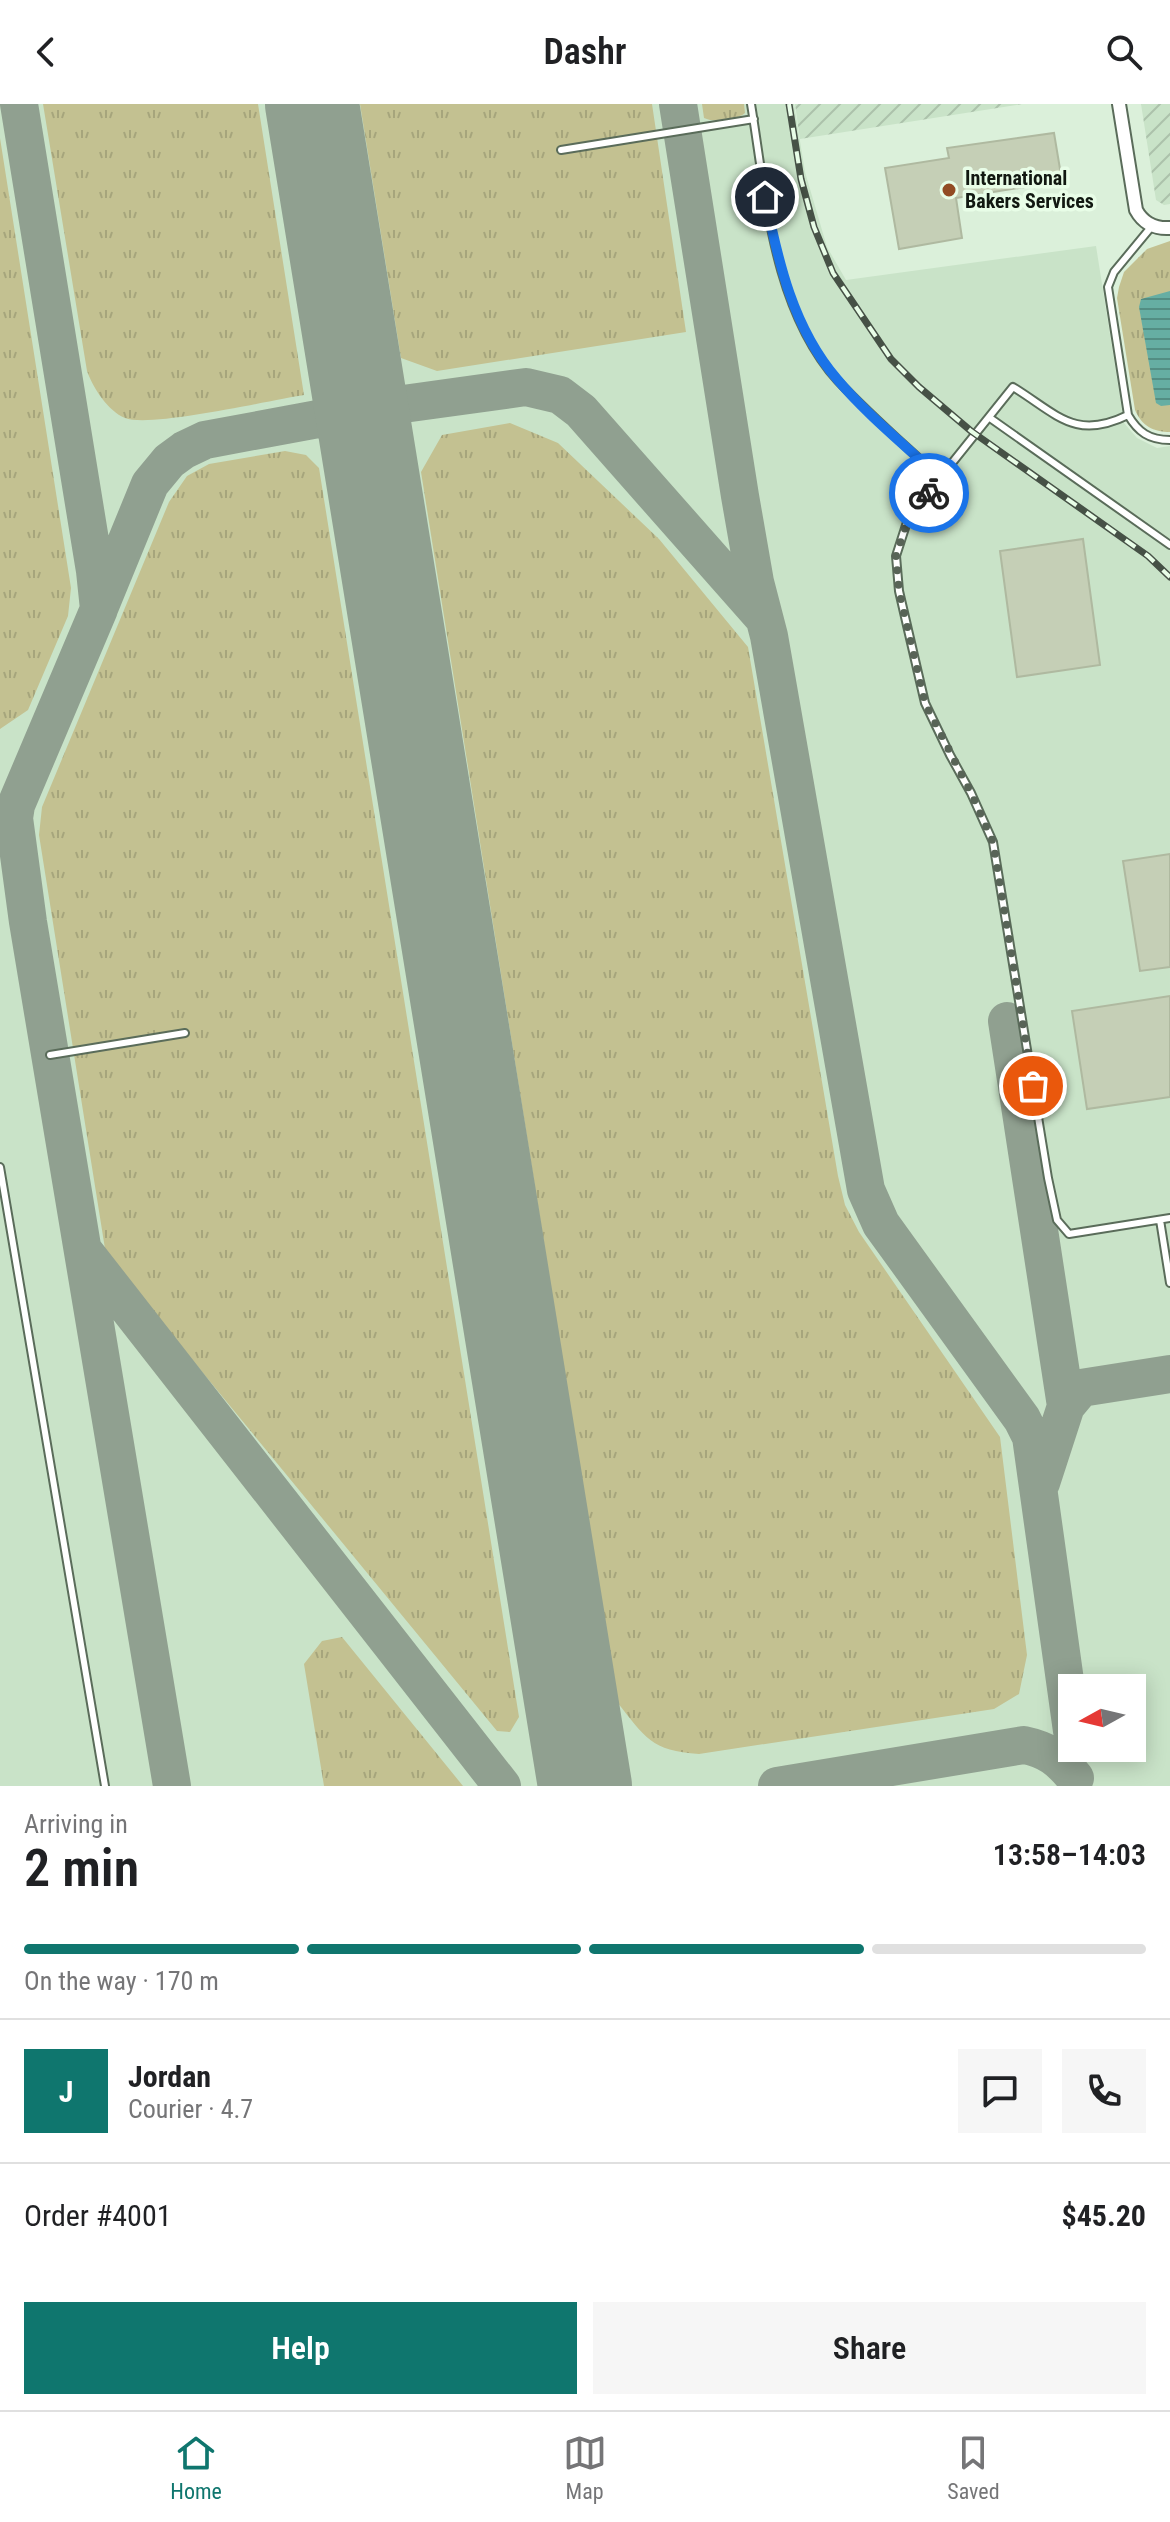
<!DOCTYPE html>
<html lang="en">
<head>
<meta charset="utf-8">
<style>
  :root { --surface:#fff; --page:#f6f6f6; --text:#202124; --muted:#757577; --line:#e0e0e0; --accent:#0f766e }
  body { margin:0; font-family:"Roboto Condensed",sans-serif; background:var(--page); color:var(--text); height:100vh; display:flex; flex-direction:column; font-size:30px; white-space:nowrap }
  * { box-sizing:border-box; margin:0 }
  p { font-size:26px; color:var(--muted) }
  .icon { flex:none; width:44px; height:44px; fill:none; stroke:currentColor; stroke-width:2; stroke-linecap:round; stroke-linejoin:round }
  .map { position:relative; height:1682px; overflow:hidden }
  .panel { display:flex; flex-direction:column; background:var(--surface); flex:1 }
  .panel>* { flex:none }
  .needle { width:52px; rotate:262deg }
  .buttons { position:absolute; left:1058px; top:1570px; display:grid; gap:16px }
  .buttons a { display:grid; place-items:center; width:88px; height:88px; border-radius:0px; background:var(--surface); box-shadow:0 4px 20px #0003; font-size:40px }
  .pin { position:absolute; display:grid; place-items:center; width:68px; height:68px; color:#fff; margin:-34px; border:4px solid #fff; border-radius:50%; box-shadow:0 2px 8px #0007 }
  .courier { position:absolute; display:grid; place-items:center; width:80px; height:80px; margin:-40px; border:6px solid #1a73e8; border-radius:50%; background:#fff; color:#222; box-shadow:0 2px 10px #0007 }
  .summary em { font-style:normal; font-weight:600 }
  .summary div { display:flex; flex-direction:column-reverse }
  .summary { display:flex; align-items:center; justify-content:space-between; height:136px; padding:0 24px }
  h1 { font-size:52px; font-weight:600; line-height:60px }
  .bar { display:grid; grid-template-columns:repeat(4,1fr); gap:12px 8px; align-content:center; height:96px; padding:0 24px }
  .bar i { height:10px; border-radius:6px; background:var(--line) }
  .bar .on { background:var(--accent) }
  .bar p { grid-column:span 4 }
  .line { display:flex; align-items:center; gap:20px; padding:0 24px; border-top:2px solid var(--line) }
  .line div { flex:1 }
  .round { display:grid; place-items:center; flex:none; width:84px; height:84px; border-radius:0px; background:var(--page) }
  .action { display:flex; gap:16px; margin-top:auto; padding:16px 24px }
  .action a { flex:1; height:92px; border-radius:0px; background:var(--accent); color:#fff; font-size:32px; font-weight:600; line-height:92px; text-align:center }
  .action a+a { background:var(--page); color:var(--text) }
  header { display:flex; justify-content:space-between; align-items:center; height:104px; padding:0 24px; background:var(--surface); font-size:36px; font-weight:600 }
  .dock { display:flex; justify-content:space-around; align-items:center; height:112px; border-top:2px solid var(--line); background:var(--surface); font-size:22px; color:var(--muted) }
  .dock a { display:grid; justify-items:center; gap:4px }
  .dock .on { color:var(--accent) }
  .map>svg:first-child { display:block }
</style>
</head>
<body>
<header><svg class="icon" aria-label="back" viewBox="0 0 24 24"><path d="M15 5l-7 7 7 7"/></svg>Dashr<svg class="icon" aria-label="search" viewBox="0 0 24 24"><circle cx="10" cy="10" r="6"/><path d="M15 15l6 6"/></svg></header>
<div class="map">
<svg width="1170" height="1682" viewBox="0 0 1170 1682">
  <defs>
    <pattern id="industrial-furrows" width="10" height="10" patternUnits="userSpaceOnUse" patternTransform="scale(2)"><rect width="10" height="10" fill="#c9e3c8"/><path d="M-1 1l2-2M0 10L10 0M9 11l2-2" fill="none" stroke="#acc2ab"/></pattern>
    <pattern id="grass-tufts" width="24" height="20" patternUnits="userSpaceOnUse" patternTransform="scale(2)"><rect width="24" height="20" fill="#c3c191"/><path d="M3 7l-1-3M5 7V3M7 7l1-3M15 17l-1-3M17 17v-4M19 17l1-3" fill="none" stroke="#a6a57c"/></pattern>
    <pattern id="water-rules" width="6" height="5" patternUnits="userSpaceOnUse" patternTransform="scale(2)"><rect width="6" height="5" fill="#66aea3"/><path d="M0 2.5h6" fill="none" stroke="#538d83"/></pattern>
  </defs>
  <rect width="100%" height="100%" fill="#dbf0da"/>
  <path fill="#c9e3c8" fill-rule="evenodd" d="M0,0H794L805,68L827,143L846,176L1096,142L1124,319L1137,334L1157,344L1170,342V1682H0ZM1072,1584H1132V1644H1072Z"/>
  <path fill="url(#industrial-furrows)" d="M795,0H1022L800,35Z
    M1141,0H1170V100L1164,101L1156,96Z"/>
  <path fill="url(#grass-tufts)" d="M43,0H258L304,291C271,296 151,324 125,314C108,307 93,284 87,267Z
    M360,0H652L686,228L437,267L401,254Z
    M702,0H744L745,9C737,16 714,19 704,14Z
    M0,34L71,484L68,512L28,606L0,625Z
    M1170,137V328C1153,328 1142,322 1135,306L1117,194L1119,183L1124,168L1147,145Z
    M510,319L558,339L659,435L748,543L838,1072L845,1101L859,1128L1000,1333L1027,1551L1019,1590L994,1605L699,1650C651,1647 645,1633 617,1598L421,368L442,331Z
    M285,347L306,351L319,364L519,1613L510,1628L497,1627L106,1151L39,731L42,703L169,398L187,372L209,360Z
    M342,1533L463,1682H324L304,1560L322,1537Z"/>
  <path fill="url(#water-rules)" d="M1170,187V301L1161,302L1156,299L1139,203L1141,195Z"/>
  <g fill="none" stroke-linecap="round" stroke-linejoin="round">
    <path stroke="#90a090" stroke-width="38" d="M19,0L95,467L99,505L16,701L14,714L28,818L172,1682
      M678,0L740,392L755,478L769,532L866,1086L881,1120L1022,1315L1031,1333L1072,1627
      M373,364L380,321L396,301L526,283L560,291L581,307L761,511
      M100,502L150,380L169,357L184,346L205,336L318,315L336,318L349,329L373,364
      M1007,917L1066,1302L1041,1379
      M83,1146L502,1682
      M1066,1302L1081,1284L1170,1270
      M777,1682L1024,1641C1048,1646 1060,1655 1075,1674"/>
    <path stroke="#90a090" stroke-width="94" d="M312,0L585,1682"/>
  </g>
  <path fill="#c5cfb6" stroke="#afb9a0" stroke-width="2" d="M1054,29L1062,77L956,94L962,134L899,145L885,64L949,54L947,44Z
    M1083,435L1100,561L1017,573L1000,447Z
    M1170,750V863L1140,867L1123,757Z
    M1170,892V993L1087,1005L1072,907Z"/>
  <g fill="none" stroke-linecap="round" stroke-linejoin="round">
    <defs>
      <path id="service" d="M751,0C766,91 773,205 838,277C870,311 906,342 940,374
        M561,46L754,15
        M1152,122L1114,168L1108,183L1128,311C1138,328 1149,336 1170,336
        M1128,311C1075,337 1057,310 1013,283L940,374L906,421L896,452L899,487L925,599L950,651L971,689L993,738L1048,1074L1057,1116L1069,1130L1170,1114
        M990,314L1170,441
        M50,951L185,929
        M0,1063L105,1682
        M1160,1116L1170,1179"/>
      <path id="minor" d="M1119,0L1136,106C1143,119 1155,125 1170,124"/>
    </defs>
    <use href="#service" stroke="#5a6c5a" stroke-width="10"/>
    <use href="#minor" stroke="#5a6c5a" stroke-width="16"/>
    <use href="#service" stroke="#fff" stroke-width="6"/>
    <use href="#minor" stroke="#fff" stroke-width="12"/>
    <defs>
      <path id="rail" d="M789,0L801,75L814,123L833,169L891,255L919,283L971,327L1148,452L1170,473"/>
    </defs>
    <use href="#rail" stroke="#465146" stroke-width="7"/>
    <use href="#rail" stroke="#e8fde7" stroke-width="4" stroke-dasharray="12" stroke-linecap="butt"/>
  </g>
  <g fill="none" stroke-linecap="round" stroke-linejoin="round">
    <path stroke="#586457" stroke-width="8" stroke-dasharray="0 14.4" d="M929,389L906,421L896,452L899,487L925,599L971,689L993,738L1033,982"/>
    <path stroke="#1a73e8" stroke-width="10" d="M765,93C778,157 793,224 837,275C866,310 907,343 940,374L929,389"/>
  </g>
  <circle fill="#924c24" stroke="#e8fde7" stroke-width="3" cx="949" cy="86" r="8"/>
  <g text-anchor="middle" dominant-baseline="central" stroke-width="7" stroke-linejoin="round" paint-order="stroke">
    <g font-size="20" font-weight="bold" fill="#111811" stroke="#e8fde7" text-anchor="start">
      <text x="965" y="74">International<tspan x="965" dy="23">Bakers Services</tspan></text>
    </g>
  </g>
</svg>
<div class="buttons">
<a><svg class="needle" viewBox="-14 -14 28 28"><path d="M0-13l5 13h-10z" fill="#e53935"/><path d="M0 13l5-13h-10z" fill="#757577"/></svg></a>
</div>
<div class="pin" style="left:1033px;top:982px;background:#ea580c"><svg class="icon" aria-label="bag" viewBox="0 0 24 24"><path d="M5 8h14l-1 12H6zM9 8a3 3 0 0 1 6 0"/></svg></div>
<div class="pin" style="left:765px;top:93px;background:#1f2937"><svg class="icon" aria-label="home" viewBox="0 0 24 24"><path d="M3 11l9-7 9 7M6 9v11h12V9"/></svg></div>
<div class="courier" style="left:929px;top:389px"><svg class="icon" aria-label="bike" viewBox="0 0 24 24"><circle cx="6" cy="16" r="4"/><circle cx="18" cy="16" r="4"/><path d="M6 16l4-8h5l3 8M10 8l3 8H6M13 5h3"/></svg></div>
</div>
<section class="panel">
<div class="summary"><div><h1>2 min</h1><p>Arriving in</p></div><em>13:58–14:03</em></div>
<div class="bar"><i class="on"></i><i class="on"></i><i class="on"></i><i></i><p>On the way · 170 m</p></div>
<div class="line" style="height:144px"><b class="round" style="background:var(--accent);color:#fff">J</b><div><b>Jordan</b><p>Courier · 4.7</p></div><a class="round"><svg class="icon" aria-label="chat" viewBox="0 0 24 24"><path d="M4 5h16v11H9l-5 4z"/></svg></a><a class="round"><svg class="icon" aria-label="phone" viewBox="0 0 24 24"><path d="M5 4h4l2 5-3 2q2 4 5 5l2-3 5 2v4C11 20 4 13 5 4z"/></svg></a></div>
<div class="line" style="height:104px"><div>Order #4001</div><b>$45.20</b></div>
<div class="action"><a>Help</a><a>Share</a></div>
</section>
<nav class="dock">
<a class="on"><svg class="icon" aria-label="home" viewBox="0 0 24 24"><path d="M3 11l9-7 9 7M6 9v11h12V9"/></svg>Home</a>
<a><svg class="icon" aria-label="map" viewBox="0 0 24 24"><path d="M3 6l6-2 6 2 6-2v14l-6 2-6-2-6 2zM9 4v14M15 6v14"/></svg>Map</a>
<a><svg class="icon" aria-label="saved" viewBox="0 0 24 24"><path d="M7 4h10v16l-5-4-5 4z"/></svg>Saved</a>
</nav>
</body>
</html>
